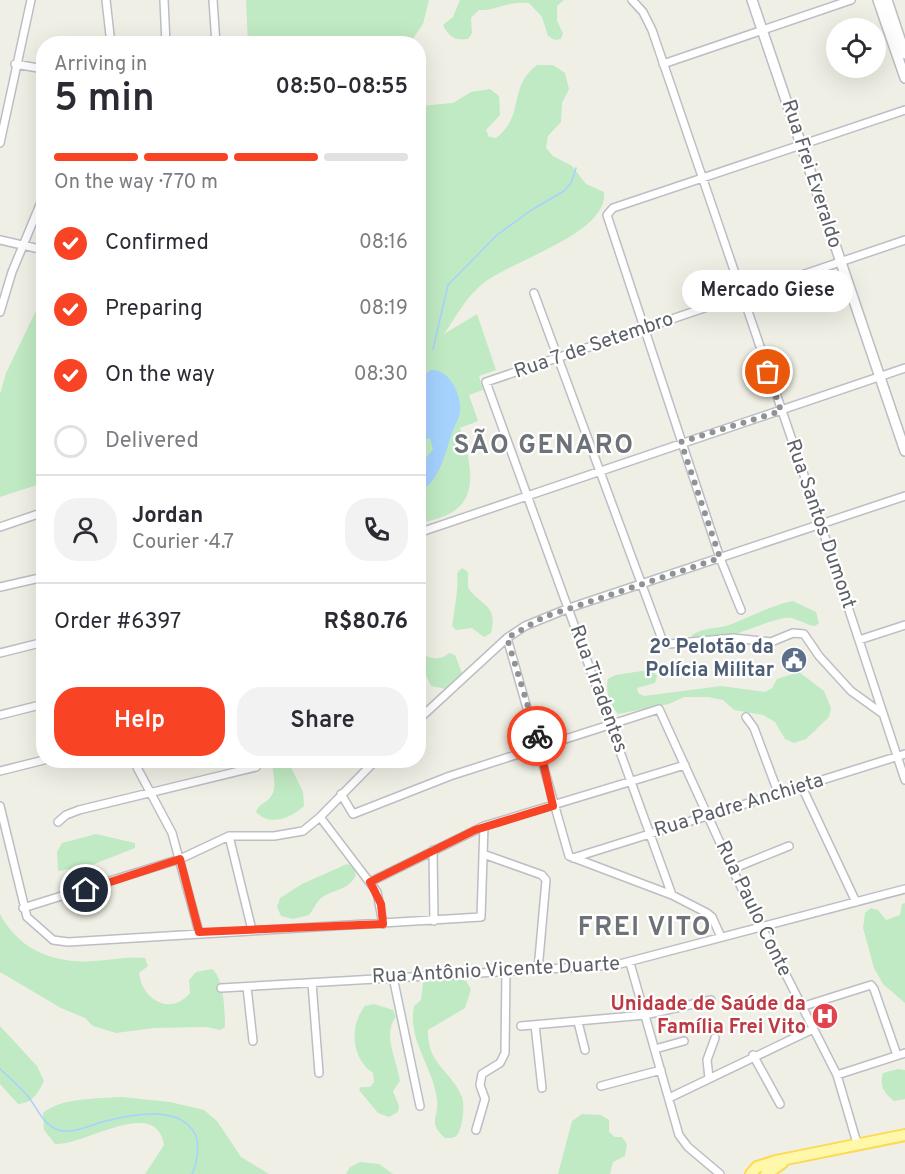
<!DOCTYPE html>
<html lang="en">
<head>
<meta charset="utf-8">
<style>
  :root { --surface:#fff; --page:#f2f2f3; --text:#2b2b33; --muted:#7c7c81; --line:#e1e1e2; --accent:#f84424 }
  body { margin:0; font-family:Overpass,sans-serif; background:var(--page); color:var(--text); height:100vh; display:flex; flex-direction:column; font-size:22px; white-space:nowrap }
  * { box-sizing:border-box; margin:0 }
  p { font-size:20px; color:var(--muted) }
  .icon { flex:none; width:33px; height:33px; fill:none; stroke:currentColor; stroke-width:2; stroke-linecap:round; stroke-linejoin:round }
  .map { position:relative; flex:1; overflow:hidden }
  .drawer { position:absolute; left:36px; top:36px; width:390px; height:732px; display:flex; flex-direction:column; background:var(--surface); border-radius:24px; box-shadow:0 6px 24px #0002 }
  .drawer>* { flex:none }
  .controls { position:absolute; left:826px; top:18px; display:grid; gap:12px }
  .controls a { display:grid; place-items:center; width:60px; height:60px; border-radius:50%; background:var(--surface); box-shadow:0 6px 24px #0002; font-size:30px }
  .pin { position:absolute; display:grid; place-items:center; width:51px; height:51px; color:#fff; margin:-26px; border:3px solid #fff; border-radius:50%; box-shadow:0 2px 6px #0007 }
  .courier { position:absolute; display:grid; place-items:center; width:60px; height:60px; margin:-30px; border:4px solid #f84424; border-radius:50%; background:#fff; color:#222; box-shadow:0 2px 8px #0007 }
  .bubble { position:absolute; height:42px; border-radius:21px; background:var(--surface); box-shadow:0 6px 24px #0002; font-size:20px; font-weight:600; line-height:42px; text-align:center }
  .summary em { font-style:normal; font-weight:600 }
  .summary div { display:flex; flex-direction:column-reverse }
  .summary { display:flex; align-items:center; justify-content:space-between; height:102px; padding:0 18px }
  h1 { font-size:39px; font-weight:600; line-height:45px }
  .bar { display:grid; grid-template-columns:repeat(4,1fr); gap:9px 6px; align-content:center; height:72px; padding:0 18px }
  .bar i { height:8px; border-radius:4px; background:var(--line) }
  .bar .selected { background:var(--accent) }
  .bar p { grid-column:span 4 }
  .line { display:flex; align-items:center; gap:15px; padding:0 18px; border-top:2px solid var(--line) }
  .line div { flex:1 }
  .round { display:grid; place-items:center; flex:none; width:63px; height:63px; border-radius:24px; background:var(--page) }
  ol { padding:0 18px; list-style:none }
  li { display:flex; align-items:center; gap:18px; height:66px }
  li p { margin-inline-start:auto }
  li .icon { padding:6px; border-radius:50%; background:var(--accent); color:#fff; stroke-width:4 }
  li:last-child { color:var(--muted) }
  li i { width:33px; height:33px; border:3px solid var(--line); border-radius:50% }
  .primary-button { display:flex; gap:12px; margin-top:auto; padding:12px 18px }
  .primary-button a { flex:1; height:69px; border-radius:24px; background:var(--accent); color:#fff; font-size:24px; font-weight:600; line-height:69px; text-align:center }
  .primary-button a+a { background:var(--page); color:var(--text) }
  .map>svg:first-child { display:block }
</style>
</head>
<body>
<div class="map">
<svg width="905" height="1174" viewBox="0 0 905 1174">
  <rect width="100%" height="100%" fill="#f0efe5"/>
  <path fill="#c0eac3" d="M246,0H429L423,24L410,43L248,44Z
    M460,0H564L557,6V21L563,33L561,39L555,40L548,36L542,17L529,3C505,1 500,10 479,10L471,18L472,33L468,39C455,41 449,37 443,25L453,17Z
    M537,65H553L565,73L569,89L562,103L561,122L548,136L546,148L553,156L572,166L586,184L604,192C609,235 509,260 480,286C464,300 456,317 444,334L477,314L496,370L479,376L483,390L469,395L478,421L460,428C468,453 481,493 454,511C444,518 430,520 419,524V106L453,103L471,92L490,89L499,96L500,115L486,130L489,137L496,138C526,115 507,88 537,65Z
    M43,296V483L0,497V394L6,373Z
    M462,568L468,572V588C482,607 498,604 491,633L484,637L472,628L456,630L452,626C454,612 459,587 457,573Z
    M793,601L816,612L819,623L815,626C804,625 796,616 784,618C757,623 720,647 692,638V635C703,627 717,629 729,625C751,617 771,605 793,601Z
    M418,650C428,659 439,662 449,653L455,655L462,673L446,689L431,686L419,661Z
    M642,671H653L657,676L655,683L637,688L638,693L644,696L721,686L765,692L772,688L777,679L799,672L824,691L831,708L829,717L806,739L794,743L785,739L775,722L763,715L734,710L723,700L708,697H684L669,704L618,714C610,704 605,691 608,679L615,675Z
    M272,761H288L303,792L304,806C291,818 270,827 256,812C259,804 263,804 269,799C279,789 272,772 272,761Z
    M96,834L135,843V848L89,866L58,871L57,852L62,843Z
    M347,864L353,866L356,875C349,891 332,889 320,899C316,903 313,910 309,915L293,919L281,916L277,907L280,898L302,884Z
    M905,903V1003L883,984L874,968L863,928L865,913L871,908L878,910L886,920L900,915L902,904Z
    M0,914C19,950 54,964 94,961C111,960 127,956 145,958L148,966L139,973C142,999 170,1017 190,993L189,980L196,972L212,969C224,978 225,1012 225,1027L220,1030L207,1027L154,1028L116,1033L93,1026L85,1018L61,1008L0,972Z
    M456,978L466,981L471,989L465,1008L428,1030C427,1065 451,1070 462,1097C465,1105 463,1132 455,1137C453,1138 447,1138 445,1138C427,1122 439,1119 437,1100C434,1068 407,1040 414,1006L421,1000L423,983L428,979Z
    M374,1004L393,1010L396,1017C382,1034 397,1060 400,1081L393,1091L399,1106L398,1112L389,1117L378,1113L359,1090L361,1087H370L374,1082L373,1073C351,1058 349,1026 365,1006Z
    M0,1026L37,1066L44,1081C38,1093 33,1103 18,1104L0,1084Z
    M898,1069L905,1070V1099L894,1101C884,1093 879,1086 883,1073Z
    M122,1097L170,1102L204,1110L217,1121L241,1157L269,1174H145L164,1145C156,1095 84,1146 55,1144L44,1130L43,1113C62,1097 98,1099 122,1097Z
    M582,1114L601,1115L609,1120V1132L615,1137H622L627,1144L625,1156L613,1162L610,1174H558L572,1121Z
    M360,1162L379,1164L393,1174H346L350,1167Z"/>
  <path fill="#a6d2ff" d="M431,370C449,368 462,395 460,411C460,418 454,426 452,433C445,453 440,481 419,492V461L426,458L433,449L430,438L418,442C418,417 418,398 424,375Z"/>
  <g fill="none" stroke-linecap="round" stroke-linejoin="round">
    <path stroke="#a6d2ff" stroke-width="1.5" d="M433,349L448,285L497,235L530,211L564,191L571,183L576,168
      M0,1069C9,1077 19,1086 27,1095C37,1107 41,1122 56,1129C71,1136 92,1124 106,1121C133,1114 180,1105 195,1134C200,1144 197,1164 192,1174"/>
    <defs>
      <path id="street" d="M106,0L111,44
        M164,0L166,44
        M213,0L216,44
        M632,0L643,12L652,30L821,525L905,780
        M15,64L44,69
        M663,64L851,0
        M0,143L31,0
        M0,240L44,250
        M534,293L663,642L669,644L733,638L771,642L793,633L804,634L819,656L851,691L883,714
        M0,312L12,272L44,195
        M0,527L44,512
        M418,533L905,368
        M0,587L44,577
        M741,610L720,558L607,215L613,208L905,110
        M507,638L569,856L672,895L707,913L712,917L721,937
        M859,640L905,625
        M0,653L44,642
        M0,715L44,704
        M746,717L754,728L779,795
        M418,720L507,638L525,626L569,608L905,496
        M133,760L172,833L199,932
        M0,771L44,760
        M802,787L856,902
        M341,794L353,814L450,776L659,709L732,869L837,1075L857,1143
        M0,806L27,917L53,940L68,942L481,917L484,826
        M320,817L377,892L383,924
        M58,822L66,815L79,810L256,767
        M229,836L252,930
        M433,850L434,921
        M483,854L542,875L546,880L538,970
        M573,858L905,754
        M732,869L789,846
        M370,882L484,826L685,765
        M672,895L486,382L905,240
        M23,908L180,859L229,836H274L303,831L320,817L376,760
        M630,963L679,1135L688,1147L720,1174
        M393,977L420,1106
        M312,983L319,1073
        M247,987L253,1041
        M221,988L616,965L905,889
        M801,1007L871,985L874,989L897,1055
        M578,1022L585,1050
        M535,1025L542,1088
        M521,1026L645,1015L711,1000
        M655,1049L684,1041
        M753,1055L780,1104
        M837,1075L905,1053
        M709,1078L707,1060L715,1038
        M601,1086L661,1070
        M669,1098L813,1029
        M476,1130L485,1099L480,1085L482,1074L500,1063L505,1053L506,971"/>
      <path id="secondary" d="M752,0L905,451
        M878,0L905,78
        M887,0L905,54"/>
      <path id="primary" d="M751,1174L757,1167L776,1161L905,1135
        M766,1174L782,1163"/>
    </defs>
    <use href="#street" stroke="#bcbec5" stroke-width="10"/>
    <use href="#secondary" stroke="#babdc4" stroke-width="12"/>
    <use href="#primary" stroke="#fdda51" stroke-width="14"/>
    <use href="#street" stroke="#fff" stroke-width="7"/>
    <use href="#secondary" stroke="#fff" stroke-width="9"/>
    <use href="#primary" stroke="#fff8ab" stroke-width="10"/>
  </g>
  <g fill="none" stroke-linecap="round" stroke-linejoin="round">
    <path stroke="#909293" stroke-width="6" stroke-dasharray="0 10.8" d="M537,736L507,638L544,617L720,558L681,442L781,411L768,372"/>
    <path stroke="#f84424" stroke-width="8" d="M86,890L180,859L199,932L383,924L381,904L370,882L475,830L553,806L537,736"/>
  </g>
  <defs>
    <symbol id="civic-disc" viewBox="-11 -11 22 22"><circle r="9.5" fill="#5c6f8a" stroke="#fff"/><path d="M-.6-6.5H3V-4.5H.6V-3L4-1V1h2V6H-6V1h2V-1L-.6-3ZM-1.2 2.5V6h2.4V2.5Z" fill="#fff"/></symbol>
    <symbol id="hospital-disc" viewBox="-11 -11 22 22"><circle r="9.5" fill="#e0444e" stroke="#fff"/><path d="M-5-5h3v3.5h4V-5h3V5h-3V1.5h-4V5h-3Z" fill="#fff"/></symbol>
  </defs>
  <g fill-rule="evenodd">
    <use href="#civic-disc" x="779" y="645" width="30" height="30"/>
    <use href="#hospital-disc" x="810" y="1001" width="30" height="30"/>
  </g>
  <g text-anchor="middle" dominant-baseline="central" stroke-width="4.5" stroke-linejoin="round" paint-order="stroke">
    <g font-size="20" fill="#5d6067" stroke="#fff">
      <text transform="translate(811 174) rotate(72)">Rua Frei Everaldo</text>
      <text transform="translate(594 346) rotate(-19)">Rua 7 de Setembro</text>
      <text transform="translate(820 524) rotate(71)">Rua Santos Dumont</text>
      <text transform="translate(598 689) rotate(70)">Rua Tiradentes</text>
      <text transform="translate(739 806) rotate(-17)">Rua Padre Anchieta</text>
      <text transform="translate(753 909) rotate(64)">Rua Paulo Conte</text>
      <text transform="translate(496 971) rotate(-3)">Rua Antônio Vicente Duarte</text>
    </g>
    <g font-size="20" font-weight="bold" fill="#4e5e75" stroke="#fff" text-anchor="end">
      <text x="774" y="648">2º Pelotão da<tspan x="774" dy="23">Polícia Militar</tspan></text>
    </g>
    <g font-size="20" font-weight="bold" fill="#be3a42" stroke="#fff" text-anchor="end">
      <text x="806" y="1005">Unidade de Saúde da<tspan x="806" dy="23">Família Frei Vito</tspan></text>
    </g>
    <g font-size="26" font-weight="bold" letter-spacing="1.5" fill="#6d7279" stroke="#fff">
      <text x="544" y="446">SÃO GENARO</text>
      <text x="645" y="928">FREI VITO</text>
    </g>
  </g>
</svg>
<div class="controls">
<a><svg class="icon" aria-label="locate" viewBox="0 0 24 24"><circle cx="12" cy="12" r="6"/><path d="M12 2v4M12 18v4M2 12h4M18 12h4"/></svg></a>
</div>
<div class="pin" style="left:768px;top:372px;background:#ea580c"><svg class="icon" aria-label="bag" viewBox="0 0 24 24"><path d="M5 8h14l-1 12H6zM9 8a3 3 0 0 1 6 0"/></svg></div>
<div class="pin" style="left:86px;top:890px;background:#1f2937"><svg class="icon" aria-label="home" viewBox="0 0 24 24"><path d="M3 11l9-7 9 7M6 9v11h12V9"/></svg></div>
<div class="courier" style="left:537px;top:736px"><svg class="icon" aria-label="bike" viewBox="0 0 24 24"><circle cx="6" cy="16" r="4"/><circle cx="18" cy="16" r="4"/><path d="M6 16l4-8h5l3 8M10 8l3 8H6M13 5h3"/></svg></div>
<div class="bubble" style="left:682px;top:270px;width:171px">Mercado Giese</div>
<section class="drawer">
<div class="summary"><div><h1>5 min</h1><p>Arriving in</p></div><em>08:50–08:55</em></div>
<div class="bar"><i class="selected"></i><i class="selected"></i><i class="selected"></i><i></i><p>On the way · 770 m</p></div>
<ol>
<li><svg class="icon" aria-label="check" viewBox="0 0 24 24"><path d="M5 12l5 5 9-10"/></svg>Confirmed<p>08:16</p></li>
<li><svg class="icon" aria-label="check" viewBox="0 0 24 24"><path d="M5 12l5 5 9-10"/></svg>Preparing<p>08:19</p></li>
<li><svg class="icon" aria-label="check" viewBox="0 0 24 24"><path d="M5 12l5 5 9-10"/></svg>On the way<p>08:30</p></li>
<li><i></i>Delivered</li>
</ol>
<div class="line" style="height:108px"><a class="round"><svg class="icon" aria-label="person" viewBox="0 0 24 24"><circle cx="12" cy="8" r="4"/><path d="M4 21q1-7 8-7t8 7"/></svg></a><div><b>Jordan</b><p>Courier · 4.7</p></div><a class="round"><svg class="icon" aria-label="phone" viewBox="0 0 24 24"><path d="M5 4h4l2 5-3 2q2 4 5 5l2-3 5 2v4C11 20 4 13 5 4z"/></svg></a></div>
<div class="line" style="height:78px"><div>Order #6397</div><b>R$80.76</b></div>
<div class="primary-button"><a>Help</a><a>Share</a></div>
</section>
</div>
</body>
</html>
